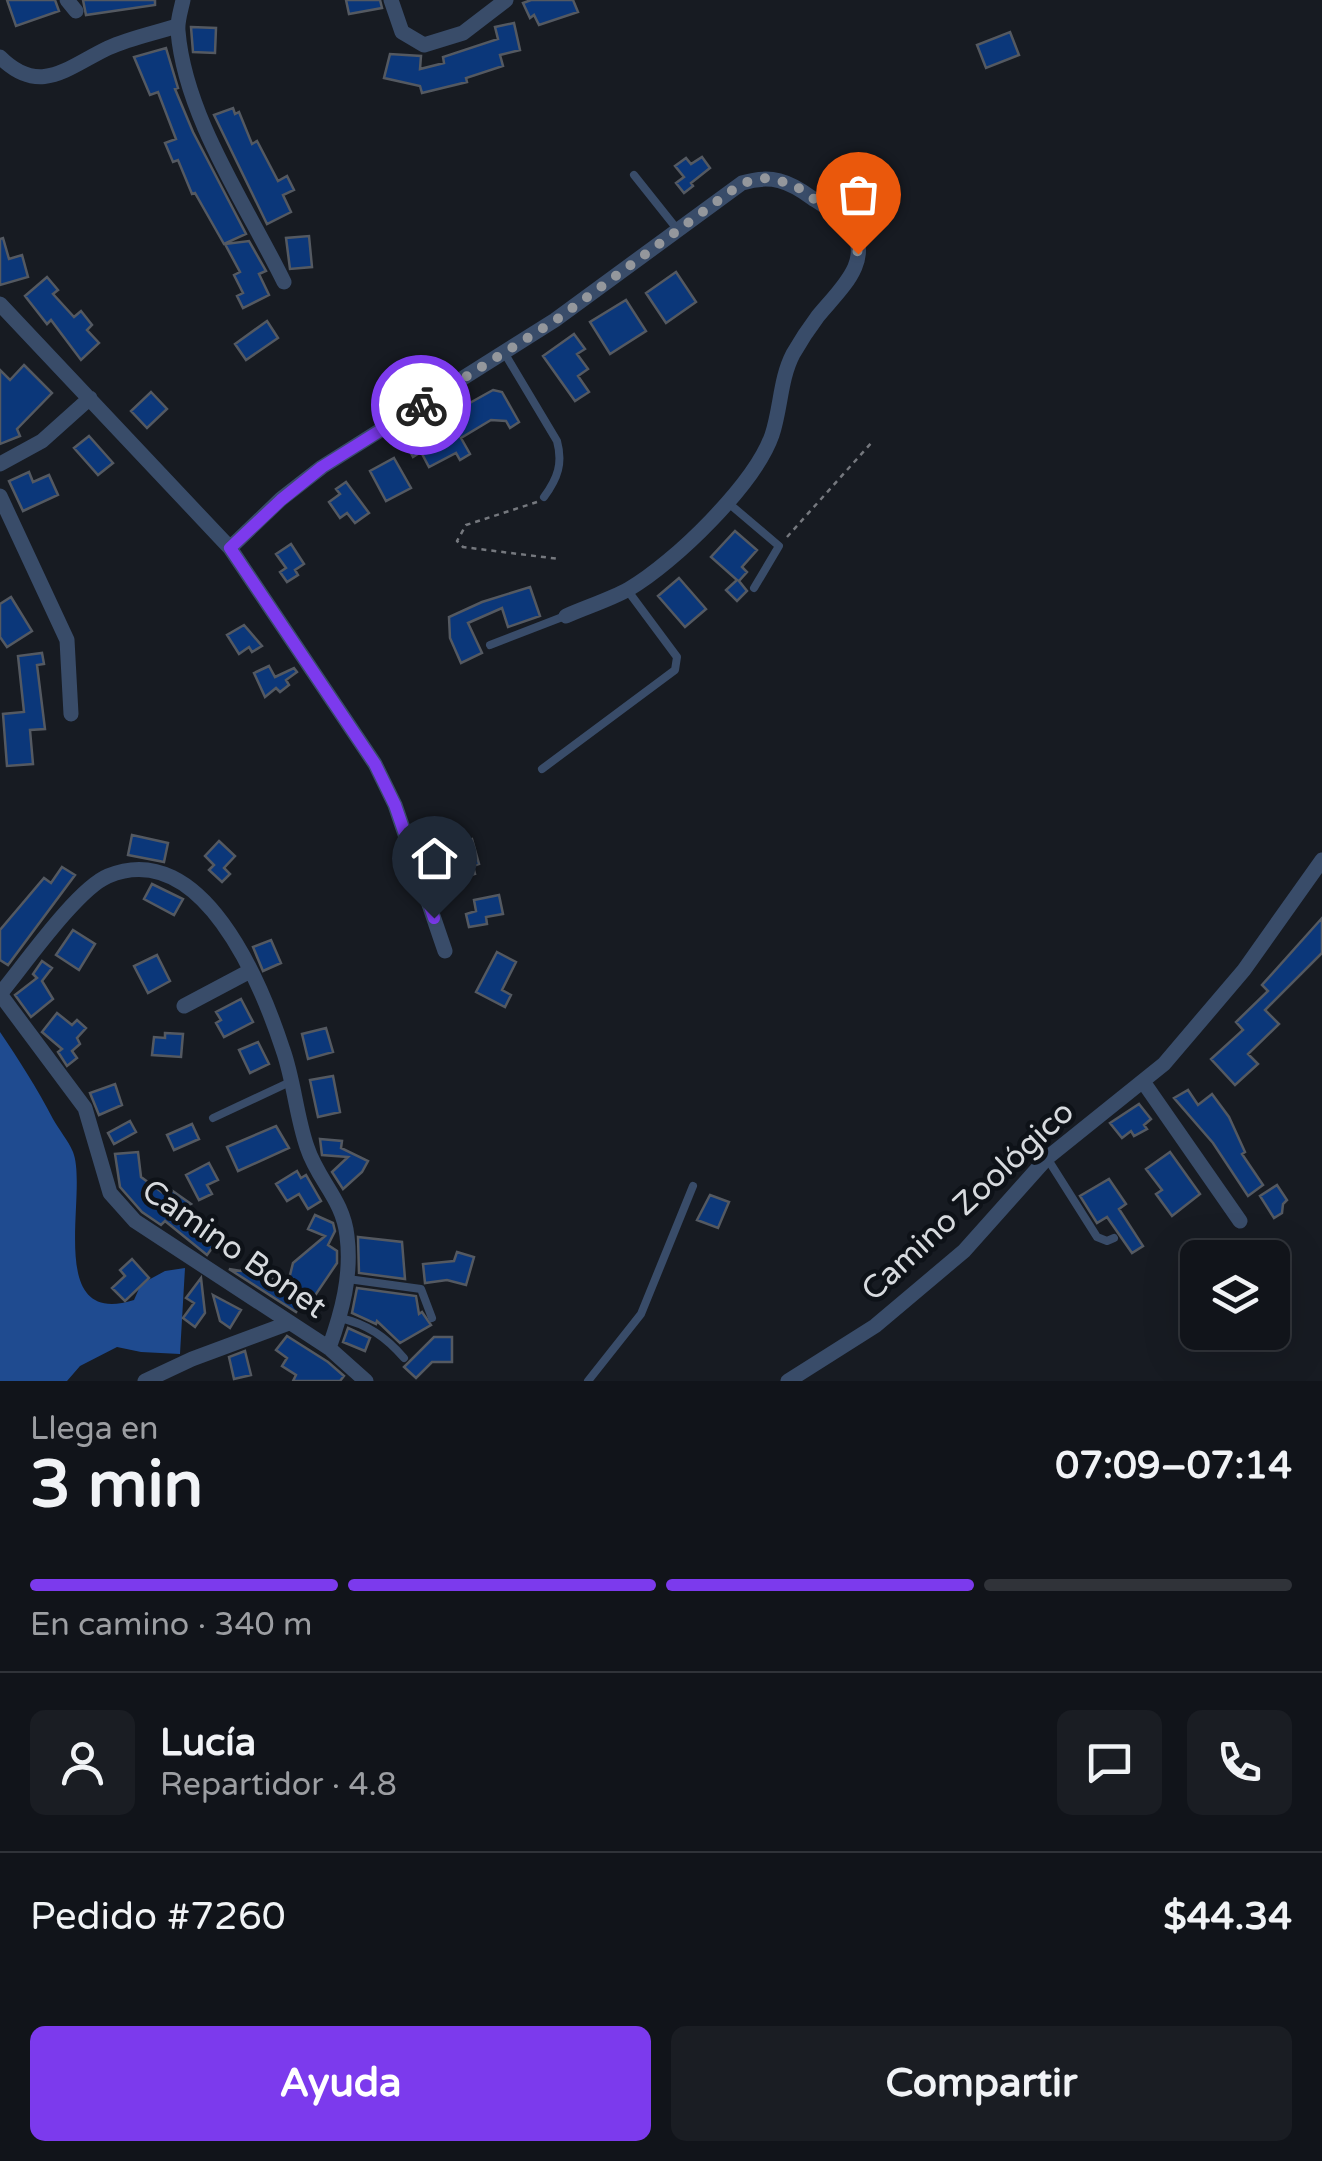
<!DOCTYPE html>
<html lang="es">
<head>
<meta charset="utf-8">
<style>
  :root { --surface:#11141a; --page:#1a1d23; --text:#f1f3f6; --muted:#9c9ea2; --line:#303339; --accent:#7c3aed }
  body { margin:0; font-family:"Varela Round",sans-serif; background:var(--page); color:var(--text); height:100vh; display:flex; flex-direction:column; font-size:38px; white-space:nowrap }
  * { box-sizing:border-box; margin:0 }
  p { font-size:32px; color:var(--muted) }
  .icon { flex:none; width:55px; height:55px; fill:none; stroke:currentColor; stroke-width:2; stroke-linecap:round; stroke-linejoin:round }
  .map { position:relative; height:1381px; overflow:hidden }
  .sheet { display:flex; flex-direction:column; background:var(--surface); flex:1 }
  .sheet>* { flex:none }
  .controls { position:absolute; left:1180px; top:1240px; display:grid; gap:20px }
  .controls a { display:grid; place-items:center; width:110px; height:110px; border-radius:15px; background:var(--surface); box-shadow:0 10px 40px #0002,0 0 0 2px var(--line); font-size:50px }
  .pin { position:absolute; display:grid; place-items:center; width:85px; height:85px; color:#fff; margin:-102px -42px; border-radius:50% 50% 50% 0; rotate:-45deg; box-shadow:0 0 10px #0007 }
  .pin .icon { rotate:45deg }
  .courier { position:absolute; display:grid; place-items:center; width:100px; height:100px; margin:-50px; border:8px solid #7c3aed; border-radius:50%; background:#fff; color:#222; box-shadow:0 2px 12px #0007 }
  .headline em { font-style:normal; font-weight:700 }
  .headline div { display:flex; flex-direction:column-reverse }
  .headline { display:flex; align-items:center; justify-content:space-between; height:170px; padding:0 30px }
  h1 { font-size:65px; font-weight:700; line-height:75px }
  .bar { display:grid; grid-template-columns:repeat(4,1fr); gap:15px 10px; align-content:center; height:120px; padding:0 30px }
  .bar i { height:12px; border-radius:8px; background:var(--line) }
  .bar .selected { background:var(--accent) }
  .bar p { grid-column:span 4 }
  .line { display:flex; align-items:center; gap:25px; padding:0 30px; border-top:2px solid var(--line) }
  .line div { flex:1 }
  .round { display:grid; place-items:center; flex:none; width:105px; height:105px; border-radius:15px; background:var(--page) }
  .button { display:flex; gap:20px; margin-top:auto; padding:20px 30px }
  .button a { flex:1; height:115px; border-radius:15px; background:var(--accent); color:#fff; font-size:40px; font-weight:700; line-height:115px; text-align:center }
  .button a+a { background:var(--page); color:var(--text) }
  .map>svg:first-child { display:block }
</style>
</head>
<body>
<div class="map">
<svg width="1322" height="1381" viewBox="0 0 1322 1381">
  <rect width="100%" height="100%" fill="#171b22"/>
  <path fill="#1f4b90" d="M0,1032C19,1060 37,1088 53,1119C59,1130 68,1140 73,1152C89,1192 43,1329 134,1300L141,1284L165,1271L185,1268L180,1354L141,1352L117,1347L80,1366L67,1381H0Z"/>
  <path fill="#0b377a" stroke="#545961" stroke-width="2.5" d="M7,0H55L59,11L16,26Z
    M83,0H155V5L86,15Z
    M346,0H380L382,8L349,14Z
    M531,0H573L578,12L539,25L534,15L530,18L523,3Z
    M514,23L520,50L500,55L503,66L466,78L467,82L422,93L420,86L384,78L390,54L421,56L420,69L444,63L443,57L498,39L495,27Z
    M191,27L216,28L215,53L193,52Z
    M1010,32L1019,55L986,68L977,45Z
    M166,48L178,88L175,89L193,132L246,234L224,244L195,193L192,194L178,160L173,162L165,143L176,139L158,92L150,95L134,57Z
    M233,108L235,114L239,112L252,144L257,141L278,181L287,176L294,190L283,195L291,212L267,224L214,115Z
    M702,157L710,168L691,183L693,186L684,193L676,183L684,177L675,166L686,158L691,164Z
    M309,236L312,267L290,269L286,238Z
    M3,238L9,259L22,255L28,277L0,285V239Z
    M249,241L266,271L259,274L269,295L243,308L237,296L243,293L234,275L240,272L225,244Z
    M676,272L696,302L666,323L646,293Z
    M47,277L58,290L53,294L74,317L81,311L92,325L87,330L99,343L81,360L51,320L47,324L25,296Z
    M626,300L646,331L610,354L590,322Z
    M267,321L278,338L246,360L235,344Z
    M574,334L585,349L577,354L588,369L578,376L589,392L575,401L543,356Z
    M24,365L52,393L17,429L20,436L0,444V370L10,380Z
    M493,390L502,392L519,422L510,428L506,421L491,420L461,438L470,454L460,460L456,453L429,467L421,452L413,457L404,440L417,433L423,443L440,434L434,423Z
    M151,392L167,409L147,428L131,411Z
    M89,436L113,463L98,475L74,448Z
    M394,458L411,488L386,501L370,471Z
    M29,472L33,482L49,475L58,495L23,511L9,481Z
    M346,482L369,513L355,523L347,513L340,518L329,502L340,494L336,489Z
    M735,531L757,550L742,567L747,572L739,581L747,591L737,601L726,590L737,580L711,557Z
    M291,544L304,564L295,570L298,575L287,582L280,572L286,568L276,554Z
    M679,578L706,609L685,627L658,596Z
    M530,587L540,616L508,627L502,608L468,623L482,653L461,663L450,638L449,617L482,602Z
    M11,597L32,631L7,647L0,637V604Z
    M244,625L262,646L252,652L249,647L239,654L227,635Z
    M42,653L44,664L37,665L45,729L30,730L33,764L7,766L3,714L24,712L18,656Z
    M269,666L275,677L294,668L297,672L286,680L289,685L280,692L276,688L265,697L254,673Z
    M132,835L168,843L164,862L128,855Z
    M472,839L479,864L473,866L475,874L458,879L448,846Z
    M219,841L235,856L224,868L230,874L222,882L209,870L214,865L205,856Z
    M62,867L75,875L8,965L0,960V930L44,878L51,883Z
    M152,884L183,899L174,915L144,899Z
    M499,895L503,914L486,917L487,924L469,927L466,914L476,911L474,900Z
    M1322,918V953L1265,1010L1279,1024L1248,1054L1258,1064L1235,1085L1211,1059L1243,1030L1236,1022L1268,991L1262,985Z
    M73,930L95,944L79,970L56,955Z
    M271,940L281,963L263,971L253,947Z
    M497,952L516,962L502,990L511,995L505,1007L476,992Z
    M157,955L170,981L148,993L134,966Z
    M42,961L52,968L42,981L53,999L31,1017L15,995L37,978L33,974Z
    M241,999L253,1022L224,1037L216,1023L221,1020L216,1012Z
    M57,1013L72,1025L77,1020L86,1028L77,1038L80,1044L72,1051L77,1058L67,1066L58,1052L62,1049L42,1032Z
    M326,1028L333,1052L308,1059L302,1034Z
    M165,1033L183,1034L181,1057L152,1055L154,1037L165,1038Z
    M258,1042L269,1064L250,1073L239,1050Z
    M333,1076L340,1112L318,1117L310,1080Z
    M115,1084L122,1105L99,1115L90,1093Z
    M1188,1090L1198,1105L1212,1094L1229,1117L1245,1152L1242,1154L1263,1185L1248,1196L1213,1143L1174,1098Z
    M1139,1104L1151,1119L1144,1125L1147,1129L1134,1136L1131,1131L1122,1138L1110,1123Z
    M130,1121L136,1132L114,1144L108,1133Z
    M192,1124L199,1139L174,1150L167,1135Z
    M276,1126L289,1148L238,1171L227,1147Z
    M320,1139L342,1141L341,1148L368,1161L362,1172L343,1189L332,1172L348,1157L322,1155Z
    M138,1152L141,1177L163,1193L167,1187L191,1204L186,1207L193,1214L189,1217L218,1240L207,1255L165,1221L161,1225L142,1212L120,1187L115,1154Z
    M1170,1152L1200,1194L1172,1216L1156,1194L1162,1190L1146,1169Z
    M209,1163L218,1180L207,1185L212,1194L199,1200L186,1175Z
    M297,1171L301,1178L306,1175L321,1201L308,1209L299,1194L287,1201L276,1184Z
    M1109,1179L1126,1204L1119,1209L1143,1246L1132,1253L1107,1217L1097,1223L1080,1196Z
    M1277,1185L1287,1200L1283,1204L1282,1213L1274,1218L1260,1196Z
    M710,1195L729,1202L718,1228L697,1220Z
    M315,1215L333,1223L335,1231L328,1245L337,1251V1263L312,1300L307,1296L296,1312L229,1269L241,1271L251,1254L265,1263L258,1275L288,1283L293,1263L325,1236L308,1229Z
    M358,1237L402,1242L405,1279L359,1273Z
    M457,1252L474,1257L466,1285L447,1280L425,1283L423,1264L454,1261Z
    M132,1259L149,1278L125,1301L112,1288L125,1276L120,1270Z
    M201,1278L205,1313L195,1327L183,1318L194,1303L186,1298Z
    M357,1288L416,1296L419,1314L422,1312L431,1325L400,1343L377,1321L376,1324L352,1313Z
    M213,1295L241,1310L230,1328L220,1321Z
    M348,1328L370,1338L365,1351L343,1342Z
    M287,1336L328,1362L344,1376L340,1381H293L296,1375L282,1366L287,1358L276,1350Z
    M434,1337H452V1362H432L416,1378L404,1367Z
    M245,1351L251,1375L234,1379L229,1357Z"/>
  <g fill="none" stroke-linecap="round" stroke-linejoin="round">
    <path stroke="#75787e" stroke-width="2.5" stroke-dasharray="5 5" stroke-linecap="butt" d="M537,502L466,525L457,541L463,547L559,559
      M787,537L873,441"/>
    <path stroke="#394c69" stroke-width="8" d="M634,175L677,229
      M505,354L557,441C563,463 558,478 544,497
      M726,501L779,546L754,588
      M490,645L565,616
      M542,769L675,670L677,657L628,591
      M213,1118L290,1082
      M1047,1158L1097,1237L1107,1241L1114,1238
      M348,1279L421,1289L432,1318
      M340,1318C367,1324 386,1337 404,1358
      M588,1381L641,1314L693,1186"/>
    <path stroke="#394c69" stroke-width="15" d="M67,0L76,11
      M183,0C181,10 177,21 178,31C185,117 247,206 284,282
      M391,0L402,32L424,45L463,33L506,0
      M0,57C40,97 68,67 108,48C130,38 155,33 177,26
      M0,304L230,548L375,764L395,805L445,951
      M0,464L42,441L90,398
      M0,496L67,640L71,714
      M230,548L281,499L322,467L555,320L742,183C771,174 789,181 812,198C824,206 840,214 849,225C876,260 839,290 818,316C809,328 801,340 793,354C780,379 781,408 772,435C755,484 674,563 629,589C609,600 586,607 566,616
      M0,994C24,965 77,889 108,876C202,837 261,983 283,1050C294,1081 296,1115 307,1147C318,1181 343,1199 347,1236C352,1275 342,1312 329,1348
      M0,994L85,1108L110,1193L135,1221L329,1348L366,1381
      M184,1006L250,971
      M1144,1083L1240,1221
      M145,1381L192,1359L289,1323
      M788,1381L875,1326L964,1251L1047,1158L1164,1064L1244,970L1322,860"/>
  </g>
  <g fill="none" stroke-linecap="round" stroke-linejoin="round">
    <path stroke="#94979c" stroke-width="10" stroke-dasharray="0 18" d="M421,405L556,320L742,183L766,178L793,184L846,222L854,234L858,254"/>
    <path stroke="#7c3aed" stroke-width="12" d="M421,405L322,467L281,500L230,548L375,764L395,805L434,918"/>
  </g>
  <g text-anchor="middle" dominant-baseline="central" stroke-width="9" stroke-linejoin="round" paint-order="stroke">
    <g font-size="32" fill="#d7dade" stroke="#0e1218">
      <text transform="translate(968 1201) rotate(-43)">Camino Zoológico</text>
      <text transform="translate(234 1249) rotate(35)">Camino Bonet</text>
    </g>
  </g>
</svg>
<div class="controls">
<a><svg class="icon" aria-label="layers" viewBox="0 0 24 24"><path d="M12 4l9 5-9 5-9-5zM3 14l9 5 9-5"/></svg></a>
</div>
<div class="pin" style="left:858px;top:254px;background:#ea580c"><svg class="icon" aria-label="bag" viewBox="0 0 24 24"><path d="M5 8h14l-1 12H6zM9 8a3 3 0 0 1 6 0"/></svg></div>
<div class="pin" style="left:434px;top:918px;background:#1f2937"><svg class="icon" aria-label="home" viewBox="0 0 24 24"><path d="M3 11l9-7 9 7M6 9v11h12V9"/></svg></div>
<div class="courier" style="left:421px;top:405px"><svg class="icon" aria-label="bike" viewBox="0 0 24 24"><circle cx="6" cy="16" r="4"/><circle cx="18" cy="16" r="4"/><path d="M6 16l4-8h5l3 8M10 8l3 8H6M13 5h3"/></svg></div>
</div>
<section class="sheet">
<div class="headline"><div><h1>3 min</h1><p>Llega en</p></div><em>07:09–07:14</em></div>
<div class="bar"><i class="selected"></i><i class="selected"></i><i class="selected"></i><i></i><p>En camino · 340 m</p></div>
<div class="line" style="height:180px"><a class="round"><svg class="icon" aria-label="person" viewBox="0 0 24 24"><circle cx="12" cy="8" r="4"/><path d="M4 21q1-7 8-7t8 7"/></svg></a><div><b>Lucía</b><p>Repartidor · 4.8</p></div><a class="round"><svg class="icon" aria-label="chat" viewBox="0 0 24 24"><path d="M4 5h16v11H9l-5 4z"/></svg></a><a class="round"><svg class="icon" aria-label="phone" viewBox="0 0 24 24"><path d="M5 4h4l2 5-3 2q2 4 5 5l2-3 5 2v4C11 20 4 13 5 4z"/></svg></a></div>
<div class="line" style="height:130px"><div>Pedido #7260</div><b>$44.34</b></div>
<div class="button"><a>Ayuda</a><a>Compartir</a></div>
</section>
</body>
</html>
